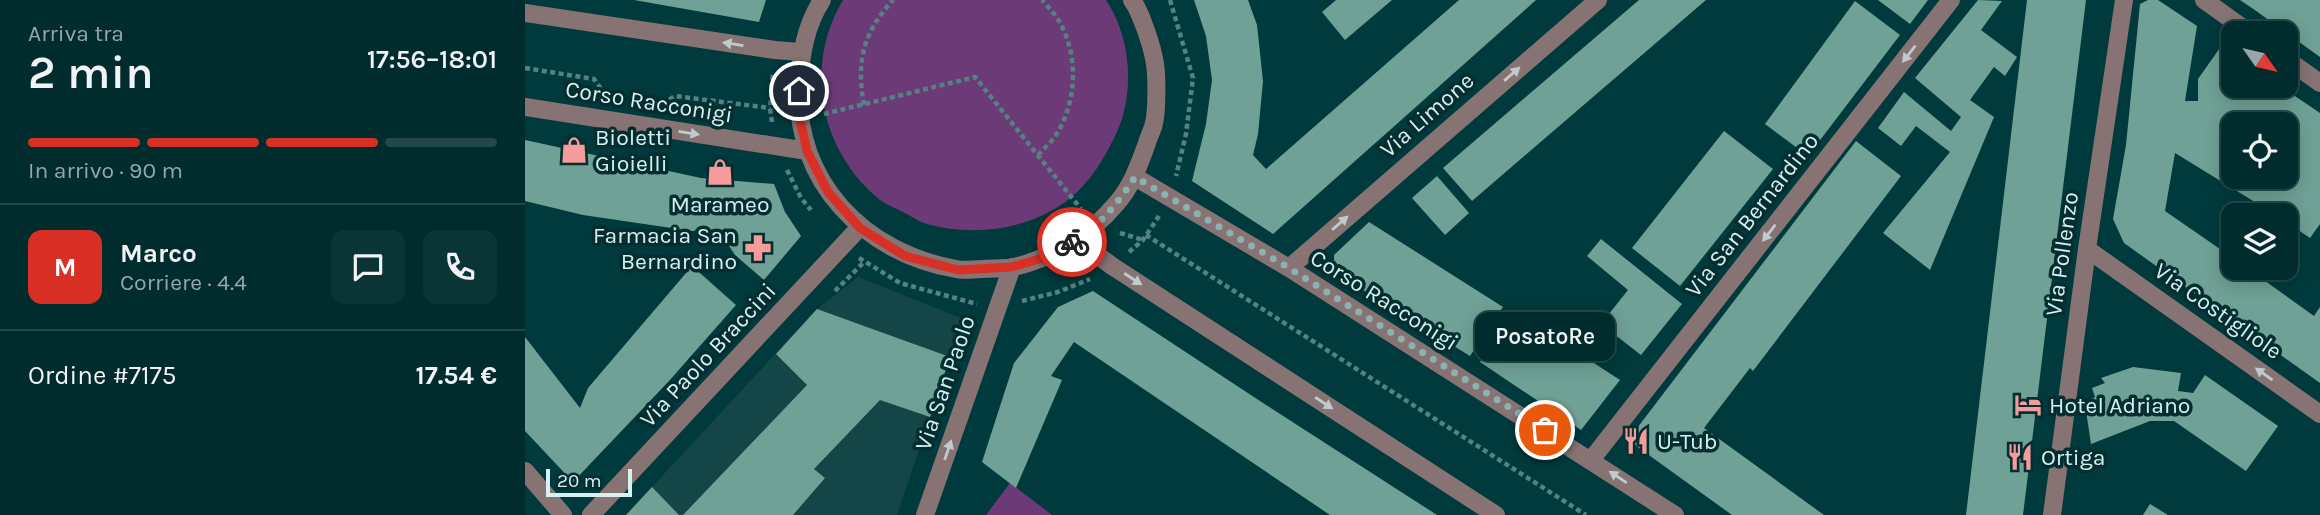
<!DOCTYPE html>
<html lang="it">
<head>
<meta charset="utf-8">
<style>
  :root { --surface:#002c2d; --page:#0a3435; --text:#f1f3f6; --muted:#95a7aa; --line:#224849; --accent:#d93025 }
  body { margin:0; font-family:Karla,sans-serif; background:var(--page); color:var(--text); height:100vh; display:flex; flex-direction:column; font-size:26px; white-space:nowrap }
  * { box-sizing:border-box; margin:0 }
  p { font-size:23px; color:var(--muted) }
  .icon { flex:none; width:38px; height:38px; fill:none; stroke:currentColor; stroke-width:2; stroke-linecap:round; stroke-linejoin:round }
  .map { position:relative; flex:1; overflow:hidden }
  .side { display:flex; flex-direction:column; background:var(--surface); width:525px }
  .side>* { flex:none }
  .needle { width:46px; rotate:124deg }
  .controls { position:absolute; left:1696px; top:21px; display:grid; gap:14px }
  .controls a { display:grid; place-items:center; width:77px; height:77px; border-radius:14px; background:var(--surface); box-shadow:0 4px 18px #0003,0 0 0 2px var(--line); font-size:35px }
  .scale { position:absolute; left:21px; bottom:18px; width:86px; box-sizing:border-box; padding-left:7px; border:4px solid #d7f1f2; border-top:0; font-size:19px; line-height:24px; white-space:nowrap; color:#d7f1f2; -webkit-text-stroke:5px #042e30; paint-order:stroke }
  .pin { position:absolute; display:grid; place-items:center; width:60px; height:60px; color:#fff; margin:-30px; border:4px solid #fff; border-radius:50%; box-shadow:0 2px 7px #0007 }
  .courier { position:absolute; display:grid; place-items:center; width:70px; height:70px; margin:-35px; border:5px solid #d93025; border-radius:50%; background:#fff; color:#222; box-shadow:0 2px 9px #0007 }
  .bubble { position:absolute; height:49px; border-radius:14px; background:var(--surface); box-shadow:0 4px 18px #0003,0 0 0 2px var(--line); font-size:23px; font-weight:600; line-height:49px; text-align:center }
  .overview em { font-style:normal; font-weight:600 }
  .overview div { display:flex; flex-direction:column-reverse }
  .overview { display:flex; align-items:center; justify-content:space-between; height:119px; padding:0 28px }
  h1 { font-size:46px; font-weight:600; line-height:52px }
  .bar { display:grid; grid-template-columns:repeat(4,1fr); gap:10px 7px; align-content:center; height:84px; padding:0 28px }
  .bar i { height:9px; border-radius:5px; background:var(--line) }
  .bar .on { background:var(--accent) }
  .bar p { grid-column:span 4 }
  .line { display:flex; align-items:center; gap:18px; padding:0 28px; border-top:2px solid var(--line) }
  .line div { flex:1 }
  .round { display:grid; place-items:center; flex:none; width:74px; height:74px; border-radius:14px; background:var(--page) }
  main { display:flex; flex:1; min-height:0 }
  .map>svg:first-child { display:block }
</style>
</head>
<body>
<main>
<section class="side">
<div class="overview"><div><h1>2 min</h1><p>Arriva tra</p></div><em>17:56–18:01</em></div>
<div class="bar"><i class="on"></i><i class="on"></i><i class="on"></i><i></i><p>In arrivo · 90 m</p></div>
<div class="line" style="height:126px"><b class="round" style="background:var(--accent);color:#fff">M</b><div><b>Marco</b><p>Corriere · 4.4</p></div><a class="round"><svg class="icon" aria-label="chat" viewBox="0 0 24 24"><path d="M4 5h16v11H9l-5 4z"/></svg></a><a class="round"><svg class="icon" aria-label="phone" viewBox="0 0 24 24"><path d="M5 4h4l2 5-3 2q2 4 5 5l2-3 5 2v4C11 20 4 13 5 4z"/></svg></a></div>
<div class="line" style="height:91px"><div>Ordine #7175</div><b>17.54 €</b></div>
</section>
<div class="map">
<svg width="1795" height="515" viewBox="0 0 1795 515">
  <rect width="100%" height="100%" fill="#003a3c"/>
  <path fill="#144647" d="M333,277L438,319L372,515H101L292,309Z"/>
  <path fill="#6c3b77" d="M318,0H581C606,37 610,92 592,132C580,157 566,182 543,200C503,230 449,237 402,224C394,222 386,216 378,212C371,208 362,205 355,200C295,151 278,67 318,0Z
    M485,483L527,515H461Z"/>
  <path fill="#70a196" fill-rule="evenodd" d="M109,0H241L234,22Z
    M669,0H723L732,25L738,81L733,134L728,155L741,169L934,0H1011L748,234L667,181L681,124L687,80L681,36Z
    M811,0H867L820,40L797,12Z
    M1114,0H1181L947,201L918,168Z
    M1353,0H1403L1385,24Z
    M1453,0L1477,1L1456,30L1492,57L1480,76L1469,67L1445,100L1469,117L1405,270L1358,233L1425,152L1391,126L1376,146L1353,128L1379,92L1426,131L1436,117L1390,78Z
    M1502,0H1561L1498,515H1441Z
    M1623,0H1633L1672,26L1660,101H1673V79L1697,45L1708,53V86H1755L1795,113V224L1785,238L1760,221V215H1751L1650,153L1640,211L1708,258V268H1722L1789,316L1795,307V383L1599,243L1588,219L1601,145L1615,4ZM1708,124H1760V177H1708Z
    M1715,0H1795V57L1727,8Z
    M1330,1L1375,35L1283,156L1240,124Z
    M1199,131L1248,169L1155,286L1107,248Z
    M0,140L176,178L249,184L260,212L276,236L239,280L210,255L193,229L167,231L58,215L0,201Z
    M1331,141L1376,176L1228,371L1225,368L1179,428L1299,515H1207L1103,440Z
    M912,176L944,213L920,235L887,198Z
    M844,222L978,307L945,356L809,272V255Z
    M1076,239L1157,304L1116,355L1076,324L1103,290L1062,256Z
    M167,266L211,305L144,381L48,482L0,431V337L55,408L63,388Z
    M568,291L738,403L912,515H805L549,342L526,376L537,380L491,488L457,462L489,363L533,307Z
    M292,309L425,357L405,417L355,400L289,469L300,478L268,515H158L282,385L251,354Z
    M981,323L1012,343L1020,331L1095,380L1056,430L955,362Z
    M1608,367L1656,373L1653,391L1668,393L1680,375L1753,426L1721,471L1649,421H1625L1566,444L1560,404L1570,397L1567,388L1580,383L1576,378Z
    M127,487L154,515H101Z
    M1625,504L1643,515H1618Z"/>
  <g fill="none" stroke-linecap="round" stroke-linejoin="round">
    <path stroke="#548284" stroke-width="4.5" stroke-dasharray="5 3.5" stroke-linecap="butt" d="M645,0L668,78L661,134L651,176
      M0,68L69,79L81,96
      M137,104L150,96L245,108
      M339,105C331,61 338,33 368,0
      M299,114L450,77L556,209
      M247,122L245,108L248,72
      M513,155C519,149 526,142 531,135C552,102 554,55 534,21C530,14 523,7 517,0
      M262,170L276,198L286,210
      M595,233L618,240
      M621,235L1061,515
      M604,252L618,240L634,216
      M334,258L375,283L452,304
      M310,291L339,262
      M497,301L533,292L565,279"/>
    <path stroke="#877373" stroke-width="18" d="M297,0C280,27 276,54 274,86C269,181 339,253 431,269C439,271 448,269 457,269C467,268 479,269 489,267C528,258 565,235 591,204C607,186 614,165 622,143C624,136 628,129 629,123C632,111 632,77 630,64C628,49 616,12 607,0
      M1679,0L1725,33
      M0,13L250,50L276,52
      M1760,58L1795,83
      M0,107L282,151
      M610,177L764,268L1150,515
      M552,240L587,266L971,515
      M1562,249L1795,414
      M764,268L1073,0
      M1066,460L1426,0
      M0,471L38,515
      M66,515L335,227
      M400,515L487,267
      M1527,515L1562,249L1599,0"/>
  </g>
  <defs><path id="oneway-solid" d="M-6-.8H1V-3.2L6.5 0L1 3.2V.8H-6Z" transform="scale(1.75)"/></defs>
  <g fill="#bfcbcc">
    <use href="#oneway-solid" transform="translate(208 44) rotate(-171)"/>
    <use href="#oneway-solid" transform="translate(1384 54) rotate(128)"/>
    <use href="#oneway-solid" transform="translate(987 74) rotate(-41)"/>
    <use href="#oneway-solid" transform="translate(164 133) rotate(9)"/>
    <use href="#oneway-solid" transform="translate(815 223) rotate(-41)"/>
    <use href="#oneway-solid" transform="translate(1244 233) rotate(128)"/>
    <use href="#oneway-solid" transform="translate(608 279) rotate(33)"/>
    <use href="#oneway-solid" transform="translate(1739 374) rotate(-145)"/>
    <use href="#oneway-solid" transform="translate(799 403) rotate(33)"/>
    <use href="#oneway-solid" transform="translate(423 450) rotate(-71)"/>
    <use href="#oneway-solid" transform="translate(1093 477) rotate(-146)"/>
  </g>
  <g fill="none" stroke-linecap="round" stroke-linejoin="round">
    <path stroke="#8cb1b2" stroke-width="7" stroke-dasharray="0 12.6" d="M547,242C574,227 593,203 610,177L764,268L1020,430"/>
    <path stroke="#d93025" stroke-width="9" d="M274,91L273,110L282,151L303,192L335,228L380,256L433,270L487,267L521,257L547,242"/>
  </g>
  <defs>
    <symbol id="shop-bare" viewBox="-9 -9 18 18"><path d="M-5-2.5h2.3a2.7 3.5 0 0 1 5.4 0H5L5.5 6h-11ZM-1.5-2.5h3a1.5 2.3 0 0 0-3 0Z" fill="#f59b9b" stroke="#042e30" stroke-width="2.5" paint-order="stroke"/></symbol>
    <symbol id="pharmacy-bare" viewBox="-9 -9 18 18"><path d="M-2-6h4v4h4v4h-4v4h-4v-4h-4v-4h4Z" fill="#f59b9b" stroke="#042e30" stroke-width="2.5" paint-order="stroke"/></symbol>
    <symbol id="hotel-bare" viewBox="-9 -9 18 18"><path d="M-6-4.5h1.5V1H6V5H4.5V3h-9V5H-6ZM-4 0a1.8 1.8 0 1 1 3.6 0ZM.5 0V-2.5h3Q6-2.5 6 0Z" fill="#f59b9b" stroke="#042e30" stroke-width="2.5" paint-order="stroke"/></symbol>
    <symbol id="restaurant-bare" viewBox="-9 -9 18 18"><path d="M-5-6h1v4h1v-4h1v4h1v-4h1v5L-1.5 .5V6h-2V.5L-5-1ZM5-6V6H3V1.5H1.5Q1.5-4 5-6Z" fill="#f59b9b" stroke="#042e30" stroke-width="2.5" paint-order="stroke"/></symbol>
  </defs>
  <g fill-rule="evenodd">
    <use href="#shop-bare" x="30" y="131" width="38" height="38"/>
    <use href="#shop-bare" x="176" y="153" width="38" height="38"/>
    <use href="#pharmacy-bare" x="214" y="229" width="38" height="38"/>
    <use href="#hotel-bare" x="1484" y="386" width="38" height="38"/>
    <use href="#restaurant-bare" x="1092" y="422" width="38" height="38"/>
    <use href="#restaurant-bare" x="1476" y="438" width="38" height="38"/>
  </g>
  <g text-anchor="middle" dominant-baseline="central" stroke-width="7" stroke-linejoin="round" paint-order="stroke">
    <g font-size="23" fill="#d7f1f2" stroke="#042e30">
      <text transform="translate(124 102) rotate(9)">Corso Racconigi</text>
      <text transform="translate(902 115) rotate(-41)">Via Limone</text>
      <text transform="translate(1227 215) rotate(-52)">Via San Bernardino</text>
      <text transform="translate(1537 254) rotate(-82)">Via Pollenzo</text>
      <text transform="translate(859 300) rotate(32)">Corso Racconigi</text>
      <text transform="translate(1693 311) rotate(35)">Via Costigliole</text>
      <text transform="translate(183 355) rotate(-47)">Via Paolo Braccini</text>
      <text transform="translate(420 383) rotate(-71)">Via San Paolo</text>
    </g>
    <g font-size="23" fill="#d7f1f2" stroke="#042e30" text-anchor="start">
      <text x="70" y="137">Bioletti<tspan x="70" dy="26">Gioielli</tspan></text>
      <text x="195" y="204" text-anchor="middle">Marameo</text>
      <text x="212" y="235" text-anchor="end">Farmacia San<tspan x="212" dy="26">Bernardino</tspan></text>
      <text x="1524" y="405">Hotel Adriano</text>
      <text x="1132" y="441">U-Tub</text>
      <text x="1516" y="457">Ortiga</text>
    </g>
  </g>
</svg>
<div class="controls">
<a><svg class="needle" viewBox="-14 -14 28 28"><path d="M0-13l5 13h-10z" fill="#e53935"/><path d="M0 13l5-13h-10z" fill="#95a7aa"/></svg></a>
<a><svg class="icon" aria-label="locate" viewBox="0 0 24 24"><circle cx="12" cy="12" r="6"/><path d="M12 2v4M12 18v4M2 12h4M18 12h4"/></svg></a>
<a><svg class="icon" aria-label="layers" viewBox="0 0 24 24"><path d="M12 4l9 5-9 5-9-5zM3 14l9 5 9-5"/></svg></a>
</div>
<div class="scale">20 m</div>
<div class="pin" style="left:1020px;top:430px;background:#ea580c"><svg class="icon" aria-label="bag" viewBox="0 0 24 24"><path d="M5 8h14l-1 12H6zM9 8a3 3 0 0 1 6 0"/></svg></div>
<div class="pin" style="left:274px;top:91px;background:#1f2937"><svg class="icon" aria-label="home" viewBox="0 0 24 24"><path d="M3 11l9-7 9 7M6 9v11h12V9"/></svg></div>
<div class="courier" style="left:547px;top:242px"><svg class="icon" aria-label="bike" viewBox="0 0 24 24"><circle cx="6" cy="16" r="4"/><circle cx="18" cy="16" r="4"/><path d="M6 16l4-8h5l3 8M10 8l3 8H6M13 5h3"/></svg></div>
<div class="bubble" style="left:950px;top:312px;width:140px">PosatoRe</div>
</div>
</main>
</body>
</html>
